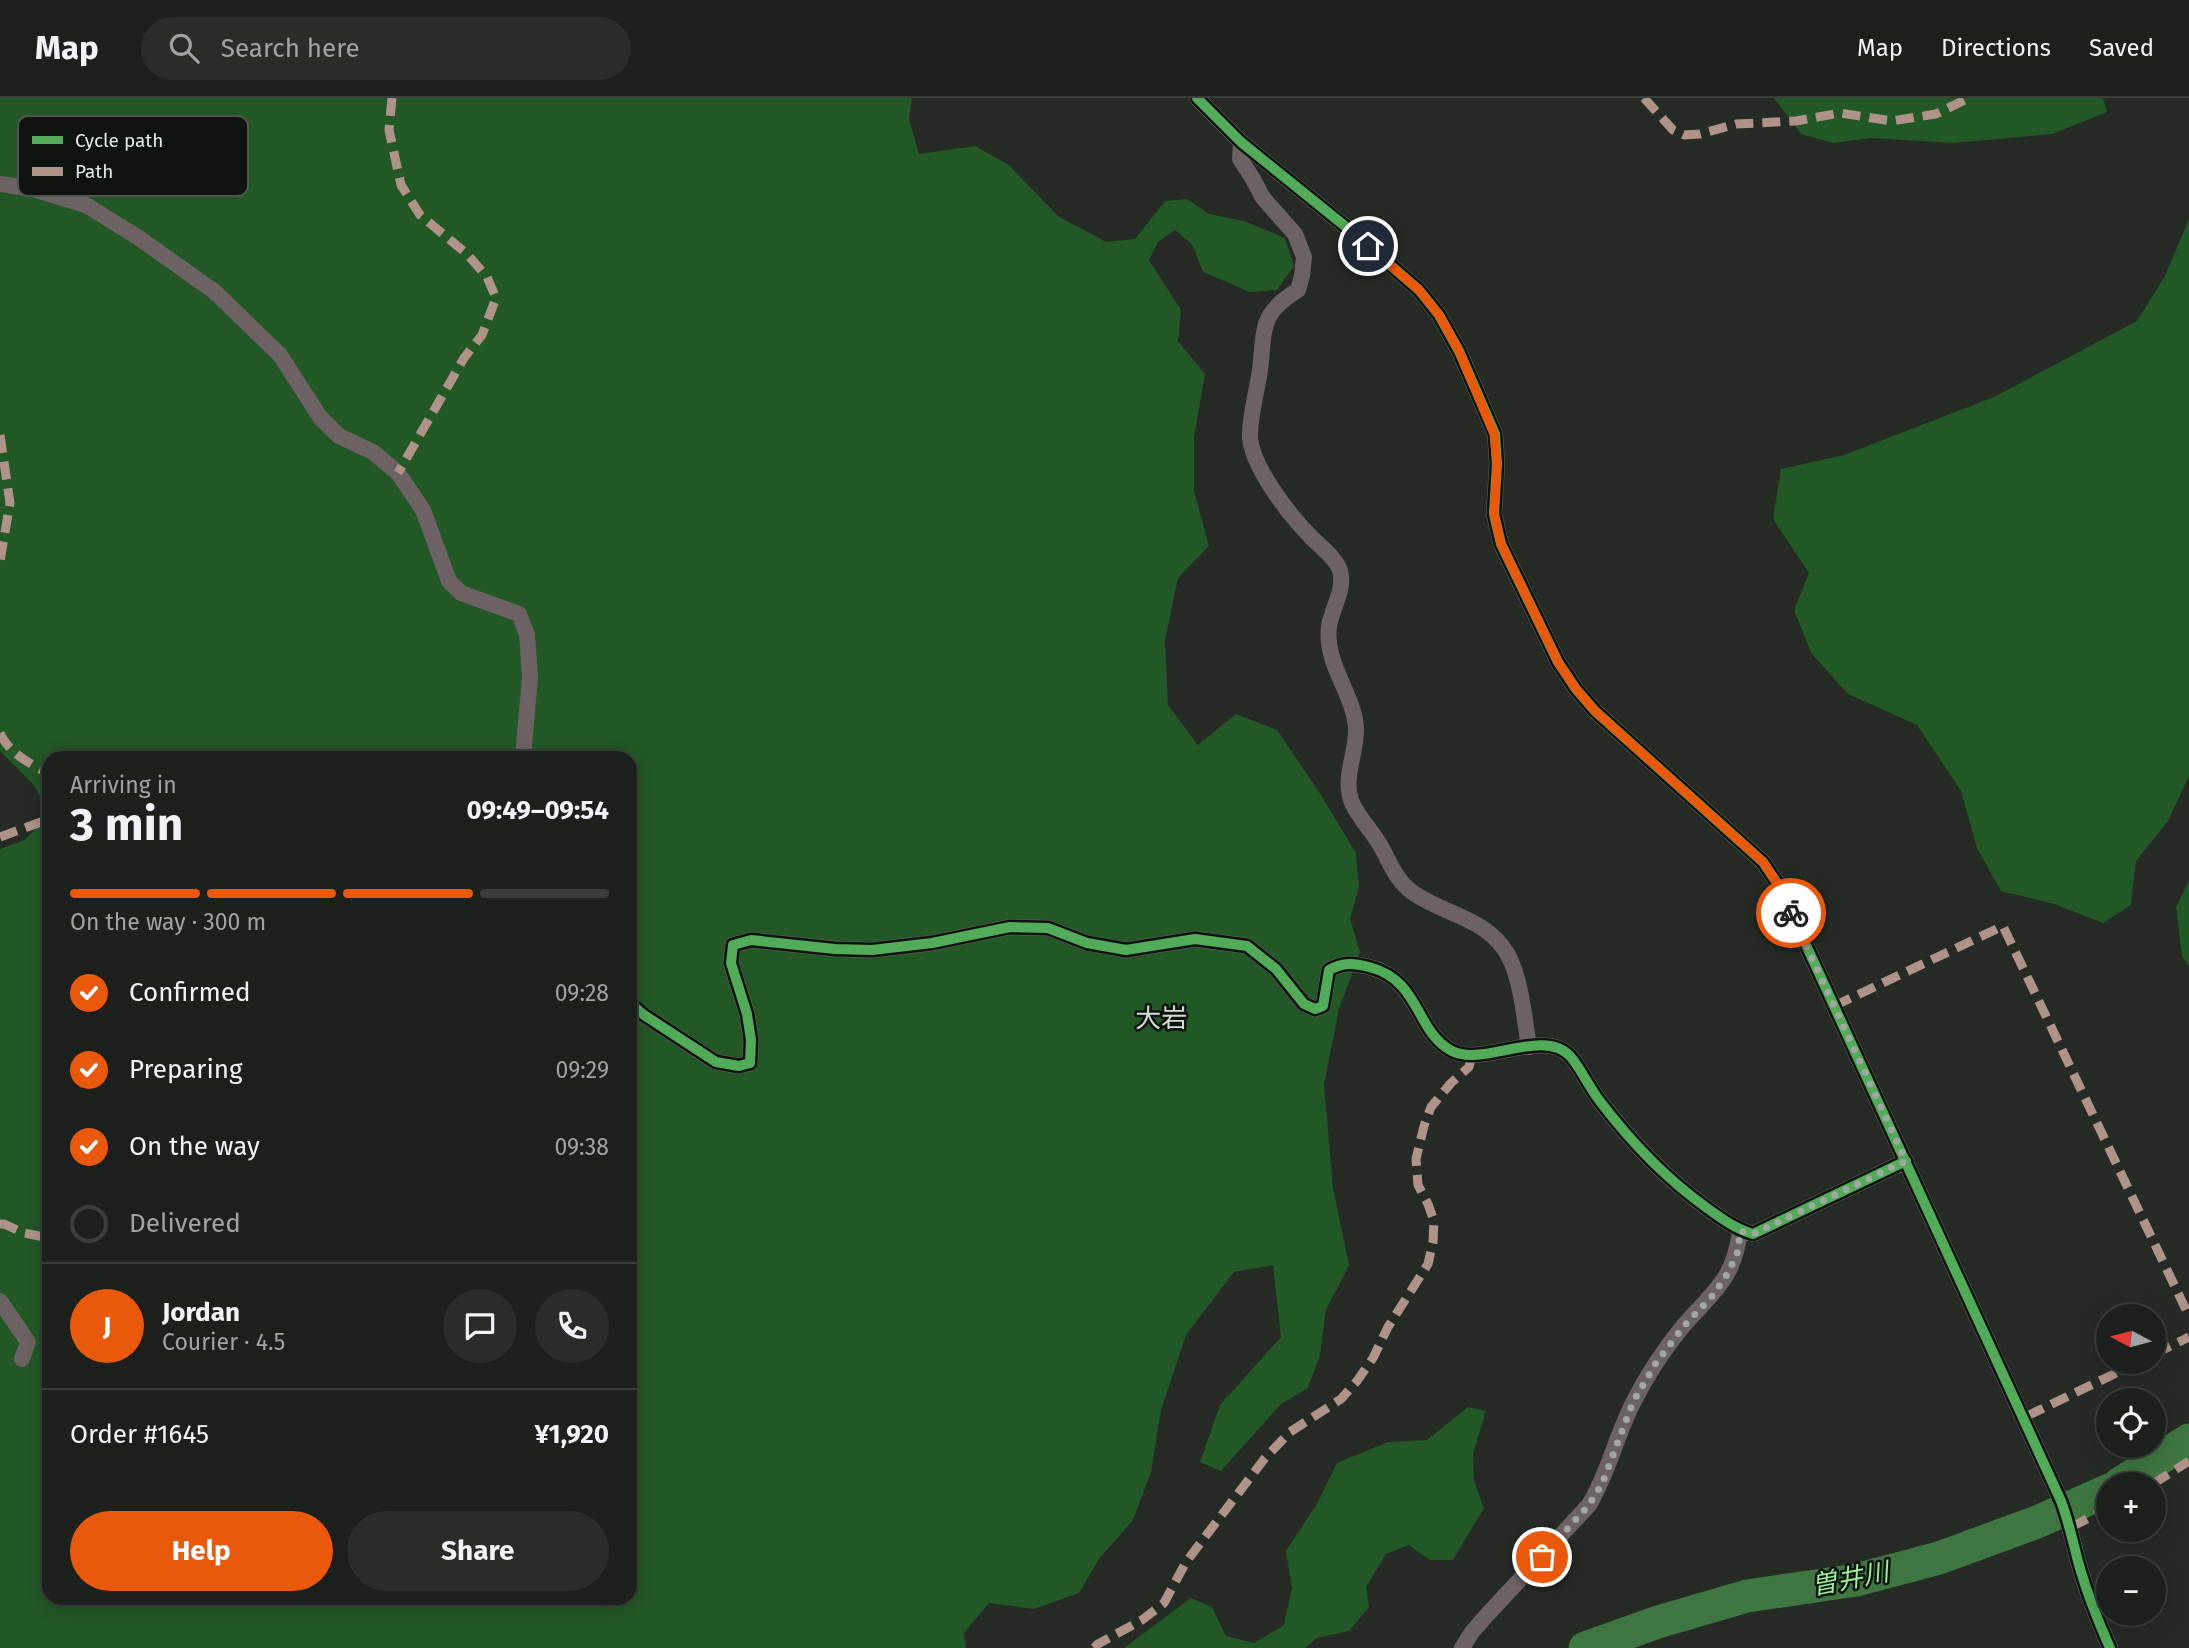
<!DOCTYPE html>
<html lang="en">
<head>
<meta charset="utf-8">
<style>
  :root { --surface:#1c201c; --page:#292d29; --text:#f1f3f6; --muted:#a0a3a3; --line:#3a3e3b; --accent:#ea580c }
  body { margin:0; font-family:"Fira Sans","Noto Sans JP",sans-serif; background:var(--page); color:var(--text); height:100vh; display:flex; flex-direction:column; font-size:26px; white-space:nowrap }
  * { box-sizing:border-box; margin:0 }
  p { font-size:23px; color:var(--muted) }
  .icon { flex:none; width:38px; height:38px; fill:none; stroke:currentColor; stroke-width:2; stroke-linecap:round; stroke-linejoin:round }
  .map { position:relative; flex:1; overflow:hidden }
  .side { position:absolute; left:42px; top:653px; width:595px; height:854px; display:flex; flex-direction:column; background:var(--surface); border-radius:21px; box-shadow:0 4px 18px #0003,0 0 0 2px var(--line) }
  .side>* { flex:none }
  .needle { width:46px; rotate:277deg }
  .fabs { position:absolute; left:2096px; top:1206px; display:grid; gap:14px }
  .fabs a { display:grid; place-items:center; width:70px; height:70px; border-radius:50%; background:var(--surface); box-shadow:0 4px 18px #0003,0 0 0 2px var(--line); font-size:35px }
  .pin { position:absolute; display:grid; place-items:center; width:60px; height:60px; color:#fff; margin:-30px; border:4px solid #fff; border-radius:50%; box-shadow:0 2px 7px #0007 }
  .courier { position:absolute; display:grid; place-items:center; width:70px; height:70px; margin:-35px; border:5px solid #ea580c; border-radius:50%; background:#fff; color:#222; box-shadow:0 2px 9px #0007 }
  .overview em { font-style:normal; font-weight:700 }
  .overview div { display:flex; flex-direction:column-reverse }
  .overview { display:flex; align-items:center; justify-content:space-between; height:119px; padding:0 28px }
  h1 { font-size:46px; font-weight:700; line-height:52px }
  .bar { display:grid; grid-template-columns:repeat(4,1fr); gap:10px 7px; align-content:center; height:84px; padding:0 28px }
  .bar i { height:9px; border-radius:5px; background:var(--line) }
  .bar .selected { background:var(--accent) }
  .bar p { grid-column:span 4 }
  .line { display:flex; align-items:center; gap:18px; padding:0 28px; border-top:2px solid var(--line) }
  .line div { flex:1 }
  .round { display:grid; place-items:center; flex:none; width:74px; height:74px; border-radius:37px; background:var(--page) }
  ol { padding:0 28px; list-style:none }
  li { display:flex; align-items:center; gap:21px; height:77px }
  li p { margin-inline-start:auto }
  li .icon { padding:7px; border-radius:50%; background:var(--accent); color:#fff; stroke-width:4 }
  li:last-child { color:var(--muted) }
  li i { width:38px; height:38px; border:4px solid var(--line); border-radius:50% }
  .button { display:flex; gap:14px; margin-top:auto; padding:14px 28px }
  .button a { flex:1; height:80px; border-radius:42px; background:var(--accent); color:#fff; font-size:28px; font-weight:700; line-height:80px; text-align:center }
  .button a+a { background:var(--page); color:var(--text) }
  header { display:flex; align-items:center; gap:42px; box-sizing:border-box; height:98px; padding:0 35px; background:var(--surface); border-bottom:2px solid var(--line) }
  header strong { font-size:33px }
  nav { display:flex; gap:38px; margin-inline-start:auto; font-size:24px }
  .search { width:490px; height:63px; background:var(--page); display:flex; align-items:center; gap:18px; box-sizing:border-box; padding:0 24px; border-radius:38px; color:var(--muted); font-size:26px }
  .map>svg:first-child { display:block }
</style>
</head>
<body>
<header>
<strong>Map</strong>
<div class="search"><svg class="icon" aria-label="search" viewBox="0 0 24 24"><circle cx="10" cy="10" r="6"/><path d="M15 15l6 6"/></svg>Search here</div>
<nav><a>Map</a><a>Directions</a><a>Saved</a></nav>
</header>
<div class="map">
<svg width="2189" height="1550" viewBox="0 0 2189 1550">
  <rect width="100%" height="100%" fill="#252a25"/>
  <path fill="#225726" d="M0,0H912L909,21L919,56L975,48L1009,67L1058,118L1106,144L1135,141L1165,103L1187,101L1209,116L1244,123L1285,140L1294,168L1277,192L1250,194L1203,174L1192,146L1175,132L1158,144L1149,162L1181,212L1178,243L1205,276L1194,339V393L1209,448L1178,480L1165,542L1168,607L1198,647L1236,616L1277,632L1321,697L1356,755L1359,789L1350,821L1360,854L1339,911L1324,986L1333,1090L1349,1167L1326,1212L1320,1257L1308,1290L1281,1306L1221,1373L1200,1364L1220,1307L1281,1239L1273,1167L1234,1174L1186,1237L1161,1312L1151,1374L1133,1422L1099,1461L1079,1495L1034,1511L989,1505L964,1535L966,1550H0V751L25,742L49,715V1500H630V660H49V714L33,686L0,653Z
    M1774,0H2103L2107,14L2052,36L1953,45L1871,40L1833,45L1801,36Z
    M2189,121V678L2168,723L2136,763L2131,807L2103,825L2054,806L2001,793L1977,750L1961,693L1917,627L1848,596L1811,555L1794,512L1809,475L1773,421L1781,371L1844,357L1994,299L2137,223L2165,178Z
    M2189,782V868L2182,858L2176,809Z
    M1468,1309L1486,1313L1473,1356L1474,1383L1484,1410L1453,1462H1430L1409,1447L1386,1456L1366,1489L1369,1509L1349,1533L1317,1540L1305,1550H1124L1191,1500L1212,1509L1226,1538L1254,1545L1284,1527L1292,1490L1286,1453L1318,1404L1337,1365L1388,1344L1427,1342Z"/>
  <g fill="none" stroke-linecap="round" stroke-linejoin="round">
    <path stroke="#3e7641" stroke-width="33" d="M2119,1386L2189,1342
      M1585,1550L1658,1524L1747,1498L1856,1482L1939,1460L2037,1424L2109,1392"/>
    <path stroke="#6c6263" stroke-width="16" d="M1197,0L1241,44L1351,133L1419,192L1439,217L1459,253L1495,336L1497,366L1494,416L1501,446L1558,564L1576,591L1595,613L1763,764L1779,788L2061,1403C2069,1424 2073,1445 2079,1467C2087,1495 2098,1523 2110,1550
      M1241,44L1240,61L1253,81L1263,100L1295,136L1304,159L1302,178L1298,192C1259,216 1265,230 1260,272C1257,292 1251,314 1250,334C1248,366 1291,419 1313,441C1323,451 1340,463 1341,478C1343,496 1331,512 1329,529C1324,565 1354,596 1356,630C1357,656 1341,682 1353,707C1360,721 1372,733 1380,747C1390,764 1395,781 1412,794C1441,815 1478,818 1502,848C1521,871 1524,920 1529,949
      M0,86L33,91L86,107L139,140L215,194L280,257L320,319L339,338L373,354L398,375L423,412L449,483L461,495L519,516L527,537L530,579L523,660
      M630,905L644,917L716,964L739,968L750,965L751,942L747,916L731,865L733,847L751,842L835,851L872,852L932,845L1010,829L1048,830L1087,845L1126,852L1195,841L1247,848L1276,871L1304,906L1315,911L1323,908L1329,872C1344,864 1353,865 1369,869C1421,882 1415,934 1452,953C1483,969 1544,929 1570,958C1580,969 1589,989 1599,1002C1630,1043 1665,1080 1707,1110C1722,1121 1736,1131 1753,1136L1906,1063
      M0,1203L28,1244L22,1261
      M1462,1550L1472,1534L1487,1517L1589,1407C1609,1374 1616,1337 1634,1303C1647,1277 1665,1250 1684,1227C1714,1193 1734,1181 1740,1133"/>
    <path stroke="#af9288" stroke-width="9" stroke-dasharray="18 9" stroke-linecap="butt" d="M392,0L389,32L401,87L420,117L467,156L487,179L496,200L482,237L464,260L398,375
      M1644,0L1673,32L1684,37L1700,36L1736,26L1796,23L1840,15L1892,23L1936,16L1969,0
      M0,337L10,405L0,463
      M0,635C7,653 32,668 49,675
      M0,739L49,721
      M1834,908L2003,828L2189,1218
      M0,1126H4L24,1135L49,1140
      M2154,1256L2189,1239
      M2027,1318L2139,1264
      M2153,1386L2189,1363
      M2071,1429L2109,1410
      M1094,1550L1098,1546L1142,1522L1164,1505L1186,1464L1265,1360L1290,1334L1341,1301L1357,1283L1373,1260L1388,1229L1428,1166L1433,1144L1434,1123L1428,1106L1418,1087L1416,1061L1424,1028L1431,1009L1451,985L1469,969L1472,957"/>
    <defs>
      <path id="cycleway" d="M1197,0L1241,44L1351,133L1419,192L1439,217L1459,253L1495,336L1497,366L1494,416L1501,446L1558,564L1576,591L1595,613L1763,764L1779,788L2061,1403C2069,1424 2073,1445 2079,1467C2087,1495 2098,1523 2110,1550
        M630,905L644,917L716,964L739,968L750,965L751,942L747,916L731,865L733,847L751,842L835,851L872,852L932,845L1010,829L1048,830L1087,845L1126,852L1195,841L1247,848L1276,871L1304,906L1315,911L1323,908L1329,872C1344,864 1353,865 1369,869C1421,882 1415,934 1452,953C1483,969 1544,929 1570,958C1580,969 1589,989 1599,1002C1630,1043 1665,1080 1707,1110C1722,1121 1736,1131 1753,1136L1906,1063"/>
    </defs>
    <use href="#cycleway" stroke="#0f130f" stroke-width="15"/>
    <use href="#cycleway" stroke="#51ab58" stroke-width="10"/>
  </g>
  <g fill="none" stroke-linecap="round" stroke-linejoin="round">
    <path stroke="#a1a7a1" stroke-width="7" stroke-dasharray="0 12.6" d="M1542,1459L1589,1407L1602,1386L1633,1304L1656,1265L1684,1228L1714,1196L1728,1175L1738,1153L1740,1133L1753,1136L1906,1063L1791,815"/>
    <path stroke="#ea580c" stroke-width="9" d="M1368,148L1419,192L1439,217L1459,253L1494,336L1497,366L1494,416L1501,446L1558,564L1576,591L1595,613L1763,764L1779,788L1791,815"/>
  </g>
  <g text-anchor="middle" dominant-baseline="central" stroke-width="5" stroke-linejoin="round" paint-order="stroke">
    <g font-size="26" fill="#d2ded2" stroke="#0f130f">
      <text x="1161" y="920">大岩</text>
    </g>
    <g font-size="26" font-style="italic" fill="#99ec9a" stroke="#0f130f">
      <text transform="translate(1850 1481) rotate(-11)">曽井川</text>
    </g>
  </g>
  <rect x="18" y="18" width="230" height="80" rx="10" fill="#0f130f" stroke="#4f544f" stroke-width="2"/>
  <rect x="32" y="38" width="31" height="8" fill="#51ab58"/>
  <rect x="32" y="69" width="31" height="9" fill="#af9288"/>
  <g font-size="19" fill="#e4eae4">
    <text x="75" y="49">Cycle path</text>
    <text x="75" y="80">Path</text>
  </g>
</svg>
<div class="fabs">
<a><svg class="needle" viewBox="-14 -14 28 28"><path d="M0-13l5 13h-10z" fill="#e53935"/><path d="M0 13l5-13h-10z" fill="#a0a3a3"/></svg></a>
<a><svg class="icon" aria-label="locate" viewBox="0 0 24 24"><circle cx="12" cy="12" r="6"/><path d="M12 2v4M12 18v4M2 12h4M18 12h4"/></svg></a>
<a>+</a>
<a>−</a>
</div>
<div class="pin" style="left:1542px;top:1459px;background:#ea580c"><svg class="icon" aria-label="bag" viewBox="0 0 24 24"><path d="M5 8h14l-1 12H6zM9 8a3 3 0 0 1 6 0"/></svg></div>
<div class="pin" style="left:1368px;top:148px;background:#1f2937"><svg class="icon" aria-label="home" viewBox="0 0 24 24"><path d="M3 11l9-7 9 7M6 9v11h12V9"/></svg></div>
<div class="courier" style="left:1791px;top:815px"><svg class="icon" aria-label="bike" viewBox="0 0 24 24"><circle cx="6" cy="16" r="4"/><circle cx="18" cy="16" r="4"/><path d="M6 16l4-8h5l3 8M10 8l3 8H6M13 5h3"/></svg></div>
<section class="side">
<div class="overview"><div><h1>3 min</h1><p>Arriving in</p></div><em>09:49–09:54</em></div>
<div class="bar"><i class="selected"></i><i class="selected"></i><i class="selected"></i><i></i><p>On the way · 300 m</p></div>
<ol>
<li><svg class="icon" aria-label="check" viewBox="0 0 24 24"><path d="M5 12l5 5 9-10"/></svg>Confirmed<p>09:28</p></li>
<li><svg class="icon" aria-label="check" viewBox="0 0 24 24"><path d="M5 12l5 5 9-10"/></svg>Preparing<p>09:29</p></li>
<li><svg class="icon" aria-label="check" viewBox="0 0 24 24"><path d="M5 12l5 5 9-10"/></svg>On the way<p>09:38</p></li>
<li><i></i>Delivered</li>
</ol>
<div class="line" style="height:126px"><b class="round" style="background:var(--accent);color:#fff">J</b><div><b>Jordan</b><p>Courier · 4.5</p></div><a class="round"><svg class="icon" aria-label="chat" viewBox="0 0 24 24"><path d="M4 5h16v11H9l-5 4z"/></svg></a><a class="round"><svg class="icon" aria-label="phone" viewBox="0 0 24 24"><path d="M5 4h4l2 5-3 2q2 4 5 5l2-3 5 2v4C11 20 4 13 5 4z"/></svg></a></div>
<div class="line" style="height:91px"><div>Order #1645</div><b>¥1,920</b></div>
<div class="button"><a>Help</a><a>Share</a></div>
</section>
</div>
</body>
</html>
